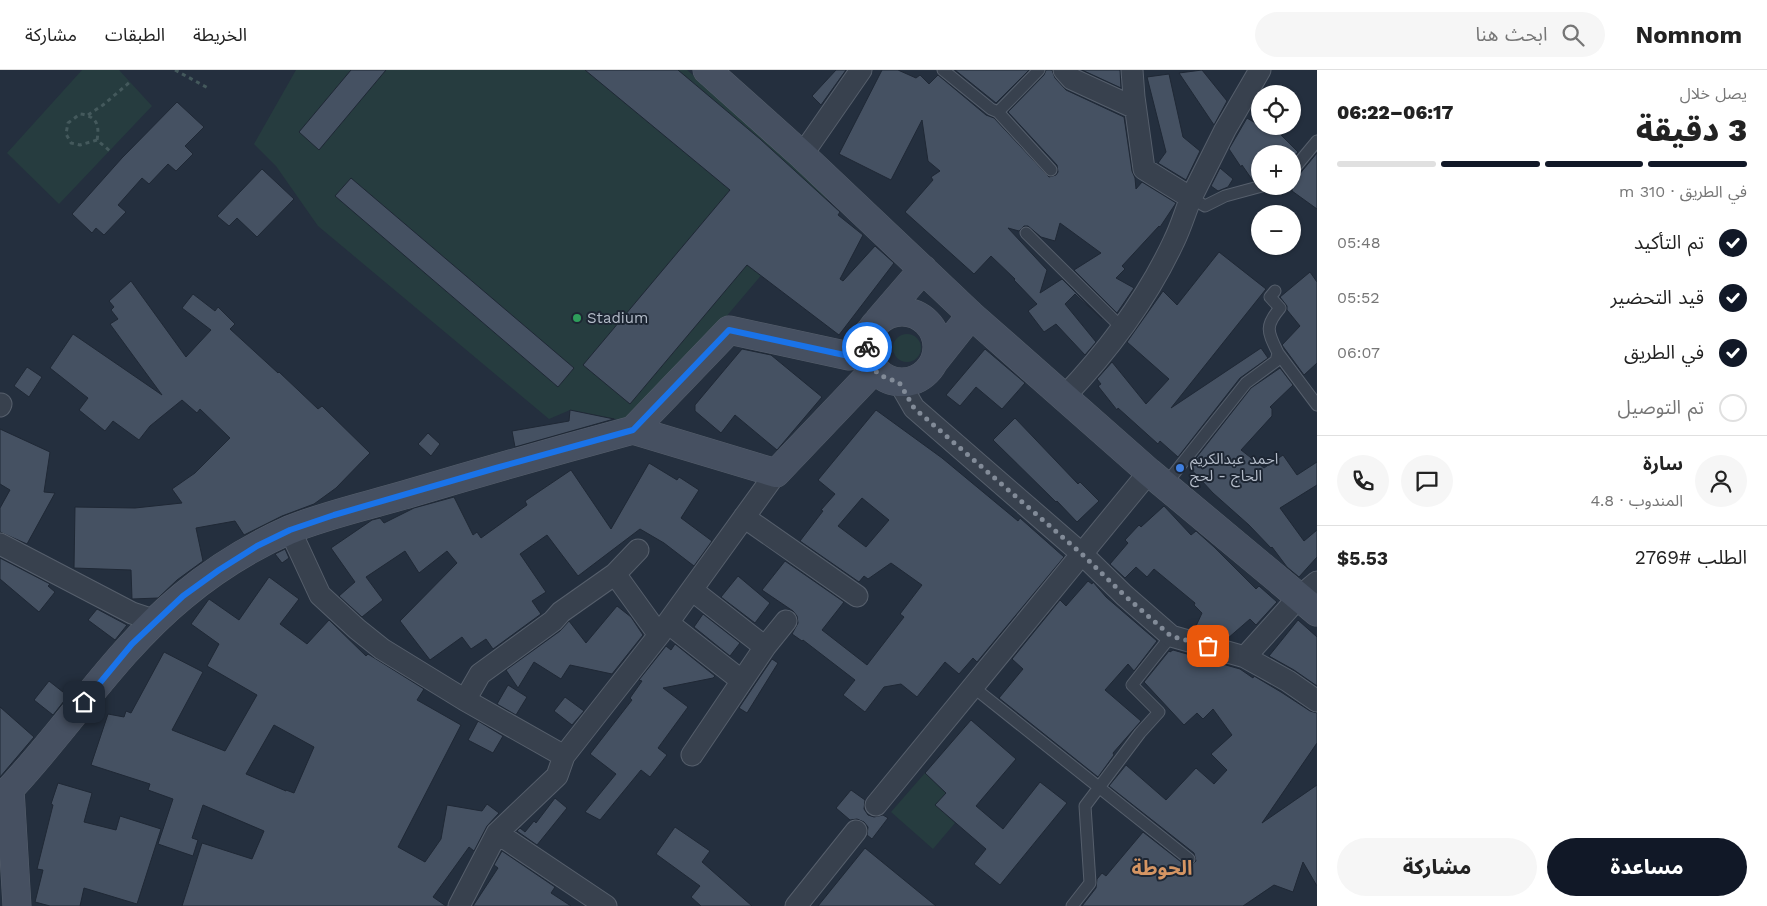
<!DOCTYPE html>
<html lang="ar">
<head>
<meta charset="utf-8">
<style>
  :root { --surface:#fff; --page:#f6f6f6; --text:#222; --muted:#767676; --line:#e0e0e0; --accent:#111827 }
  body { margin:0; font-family:"Work Sans","Noto Sans Arabic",sans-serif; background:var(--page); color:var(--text); direction:rtl; height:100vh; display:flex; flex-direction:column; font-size:19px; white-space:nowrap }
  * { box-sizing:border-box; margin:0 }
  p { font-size:16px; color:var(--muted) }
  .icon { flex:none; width:28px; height:28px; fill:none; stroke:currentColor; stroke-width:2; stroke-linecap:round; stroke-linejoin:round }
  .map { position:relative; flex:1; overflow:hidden; direction:ltr }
  .panel { display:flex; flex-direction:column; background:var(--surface); width:450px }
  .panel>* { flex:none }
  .fabs { position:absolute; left:1251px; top:15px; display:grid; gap:10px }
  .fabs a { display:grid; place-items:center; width:50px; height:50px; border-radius:50%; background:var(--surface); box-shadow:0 1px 4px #0004; font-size:25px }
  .pin { position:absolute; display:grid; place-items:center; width:42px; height:42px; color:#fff; margin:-21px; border-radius:10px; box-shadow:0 2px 8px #0006 }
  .courier { position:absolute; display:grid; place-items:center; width:50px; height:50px; margin:-25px; border:4px solid #1a73e8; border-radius:50%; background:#fff; color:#222; box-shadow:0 1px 6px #0007 }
  .headline em { font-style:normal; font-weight:800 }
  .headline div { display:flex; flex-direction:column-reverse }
  .headline { display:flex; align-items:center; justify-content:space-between; height:85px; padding:0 20px }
  h1 { font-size:32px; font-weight:800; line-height:38px }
  .bar { display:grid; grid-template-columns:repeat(4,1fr); gap:8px 5px; align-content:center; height:60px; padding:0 20px }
  .bar i { height:6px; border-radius:4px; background:var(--line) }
  .bar .active { background:var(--accent) }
  .bar p { grid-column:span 4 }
  .line { display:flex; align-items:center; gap:12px; padding:0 20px; border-top:1px solid var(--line) }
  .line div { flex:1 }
  .round { display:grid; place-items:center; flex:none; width:52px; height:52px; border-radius:26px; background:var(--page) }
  ol { padding:0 20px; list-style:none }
  li { display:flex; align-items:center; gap:15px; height:55px }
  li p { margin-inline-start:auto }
  li .icon { padding:5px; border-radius:50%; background:var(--accent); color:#fff; stroke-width:4 }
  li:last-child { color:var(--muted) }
  li i { width:28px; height:28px; border:2px solid var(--line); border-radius:50% }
  .cta { display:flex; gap:10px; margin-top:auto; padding:10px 20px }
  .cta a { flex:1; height:58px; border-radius:30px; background:var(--accent); color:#fff; font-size:20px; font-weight:800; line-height:58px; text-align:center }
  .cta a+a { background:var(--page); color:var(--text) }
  header { display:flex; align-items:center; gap:30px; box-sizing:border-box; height:70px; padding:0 25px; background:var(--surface); border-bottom:1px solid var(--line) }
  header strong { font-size:24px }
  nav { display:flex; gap:28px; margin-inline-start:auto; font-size:18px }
  .search { width:350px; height:45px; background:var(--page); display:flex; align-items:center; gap:12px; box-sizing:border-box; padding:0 18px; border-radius:28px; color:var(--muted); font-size:19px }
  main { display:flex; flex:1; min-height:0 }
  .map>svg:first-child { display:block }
</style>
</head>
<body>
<header>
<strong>Nomnom</strong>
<div class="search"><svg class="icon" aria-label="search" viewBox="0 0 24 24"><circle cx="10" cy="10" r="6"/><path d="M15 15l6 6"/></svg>ابحث هنا</div>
<nav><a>الخريطة</a><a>الطبقات</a><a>مشاركة</a></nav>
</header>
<main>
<section class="panel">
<div class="headline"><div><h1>3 دقيقة</h1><p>يصل خلال</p></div><em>06:17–06:22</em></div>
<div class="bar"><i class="active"></i><i class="active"></i><i class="active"></i><i></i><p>في الطريق · 310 m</p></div>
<ol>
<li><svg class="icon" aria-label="check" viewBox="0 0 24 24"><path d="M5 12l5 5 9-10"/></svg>تم التأكيد<p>05:48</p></li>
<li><svg class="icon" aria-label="check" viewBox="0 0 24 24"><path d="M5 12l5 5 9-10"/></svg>قيد التحضير<p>05:52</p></li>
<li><svg class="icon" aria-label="check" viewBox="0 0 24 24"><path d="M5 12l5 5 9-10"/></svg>في الطريق<p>06:07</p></li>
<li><i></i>تم التوصيل</li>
</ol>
<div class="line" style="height:90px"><a class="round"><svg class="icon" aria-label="person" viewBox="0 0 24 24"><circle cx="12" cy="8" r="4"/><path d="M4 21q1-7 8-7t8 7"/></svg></a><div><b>سارة</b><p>المندوب · 4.8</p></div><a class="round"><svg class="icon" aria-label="chat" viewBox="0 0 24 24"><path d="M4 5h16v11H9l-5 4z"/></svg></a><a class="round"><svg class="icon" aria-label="phone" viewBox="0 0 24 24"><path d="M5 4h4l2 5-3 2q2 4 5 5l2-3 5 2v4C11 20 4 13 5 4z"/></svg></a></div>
<div class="line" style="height:65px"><div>الطلب #2769</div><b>$5.53</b></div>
<div class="cta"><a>مساعدة</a><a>مشاركة</a></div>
</section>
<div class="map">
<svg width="1317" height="836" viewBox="0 0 1317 836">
  <rect width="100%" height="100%" fill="#242f3e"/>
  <path fill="#263c3f" d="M82,0H119L152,36L59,134L7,83Z
    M296,0H687L831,123L636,353L570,340L549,349L318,156L276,96L254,74Z
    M893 278a14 14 0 1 1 28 0a14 14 0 1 1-28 0Z
    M925,703L946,723L936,735L955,753L933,779L891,742Z"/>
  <path fill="#455162" stroke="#1f2835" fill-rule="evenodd" d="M351,0H386L319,80L299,62Z
    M585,0H678L760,69L840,142L838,145L863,165L840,209L843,211L875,176L894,193L839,265L747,195L630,334L583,295L730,120Z
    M836,0H846L821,35L812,26Z
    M882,0H898L916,8L920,5L929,14L938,5L986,45L994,48L1049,107L1056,105L1058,102L1057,95L1008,42L1044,5L1046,0H1052L1055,8L1066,20L1124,47L1132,101L1135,108L1136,119L1142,112L1176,133L1160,157L1159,156L1122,196L1125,199L1116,208L1134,218L1117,243L1074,200L1101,183L1060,153L1055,171L1041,167L1028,156H1024L1019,161L1008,158L1047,200L1040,223L1062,209L1102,249L1075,224L1065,234L1096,272L1085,285L1056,254L1044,262L1028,241L1037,234L1014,210L1015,209L991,186L974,204L905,142L933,110L931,107L940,101L928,91L922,50L891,110L839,84Z
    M955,0H1029L996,33Z
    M1082,0H1120L1121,18Z
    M1202,0L1227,31L1214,55L1179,3Z
    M1169,4L1183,67L1200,81L1186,110L1158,93L1166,82L1147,7Z
    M177,32L204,57L185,76L193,84L176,101L168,94L149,114L142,108L118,135L126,142L104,165L96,158L92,163L72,144L122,88Z
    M1247,48L1267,60L1272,56L1298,82L1292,89V84H1260V109L1253,111L1242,95L1241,97L1229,79Z
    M1317,83V139L1292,121V108L1298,106Z
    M1220,98L1233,109L1228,117L1218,121L1211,116Z
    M262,99L294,129L257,167L237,148L229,156L217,146Z
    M351,108L574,298L558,317L335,126Z
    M1219,182L1266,219L1171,338L1261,278L1268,288L1240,308L1178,387L1160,371L1158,374L1118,338L1117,340L1098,316L1101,314L1097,309L1112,292L1146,334L1169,309L1127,272L1163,221L1177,235Z
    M1310,202L1317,212V293L1304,305L1282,275L1300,256L1287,240V236L1280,227Z
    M131,211L186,287L211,260L182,238L193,224L215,241L218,237L235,254L230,259L278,303L279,302L318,339L322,336L370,383L336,418L314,434L282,446L244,465L235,451L196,458L203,491L177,510L158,528L132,529L131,500L74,498L75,437L135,438L182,433L172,419L195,403L230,368L200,339L197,343L182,330L150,356L139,370L113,351L105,361L79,340L88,328L50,298L73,264L162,325L110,254L118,249L111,240L114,237L109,231Z
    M742,279L771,285L822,327L777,380L735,345L721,363L695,341V335Z
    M985,279L1025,313L1002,339L976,317L960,336L946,325Z
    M27,297L42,307L29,327L14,316Z
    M1280,298L1293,315L1270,337L1272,339V346L1241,380L1264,398L1283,385L1297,405L1317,392V415L1280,438L1304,471L1317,460V487L1299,507L1287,497L1272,477L1271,478L1249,455L1213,423L1189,397L1251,318Z
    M570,340L614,349L515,377L512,361L569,351Z
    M876,340L942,388L1018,451L1020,448L1064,487L977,592L973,588L959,604L945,592L917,627L901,614L884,617L865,642L843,625L855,610L803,570L802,571L792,564L798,553L797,546L793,541L762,520L785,491L844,532L822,560L867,595L904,547L900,544L922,515L891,493L868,509L864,506L859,512L800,471L823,441L821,440L835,424L818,410ZM862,428L889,450L866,477L838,456Z
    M1015,348L1078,414L1080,412L1099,431L1077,452L1057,431L1056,432L993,370Z
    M0,359L50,382L44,422L55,423L27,474L0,462V438L10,420L0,414Z
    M428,363L440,374L431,386L418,374Z
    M649,393L677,410L679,407L699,420L681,448L712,471L694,496L664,473L640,459L578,506L547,465L520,484L546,522L532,531L541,544L493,579L486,569L471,579L462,567L430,590L400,551L457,493L447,481L419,503L405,481L366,507L383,530L362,547L339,526L355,512L331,478L372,450L380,448L384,453L414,438L454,427L473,465L477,462L481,468L527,435L525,431L571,400L611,459Z
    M1164,436L1191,465L1196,461L1214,477L1256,519L1259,516L1277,532L1256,555L1250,549L1227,569L1204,562L1196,556L1202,543L1194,535L1195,533L1154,499L1147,507L1136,497L1125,508L1110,494L1128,473L1125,470L1139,455L1141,457Z
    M285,479L289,488L282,493L275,484Z
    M0,488L50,514L48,516L55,522L39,542L0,509Z
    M738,506L770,533L755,553L721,527Z
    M269,507L299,529L280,554L307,574L329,550L366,586L368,584L424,619L417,630L461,655L398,777L425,792L441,769L447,735L482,741L487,734L499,743L487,756L474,781L469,777L433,827L446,836H182L202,773L252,789L264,761L203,735L192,768L198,770L193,786L158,774L173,729L148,720L150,714L91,695L108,644L124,647L126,641L131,643L164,582L203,602L172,660L225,681L257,625L207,596L219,574L191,554L209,529L239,550ZM274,655L314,677L294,723L286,720V721L246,704Z
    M1088,511L1092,514L1093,512L1106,527L1157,571L1134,601L1128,594L1105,620L1141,651L1113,683L1114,685L1098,707L999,628L1023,599L1012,589L1060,530L1066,536Z
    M617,536L631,547L643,565L612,604L570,595L561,609L534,592L518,618L506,600L560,561L569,551L586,573Z
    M97,539L127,555L115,570L88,550Z
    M703,544L740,573L730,586L694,557Z
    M1298,550L1317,567V616L1294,600L1269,586Z
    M675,574L715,606L713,608L663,618L688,637L658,678L667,685L650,707L641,700L600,750L585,742L616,704L590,684L632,630L630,628L642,611L639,610L666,576L671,580Z
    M1173,580L1240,599L1253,608L1254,606L1281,622L1310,641L1317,643V673L1262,753L1317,715V816L1303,792L1293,822L1274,815L1243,836H1082L1096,818L1097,809L1102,803L1106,806L1143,762L1185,795L1191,796L1196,791L1194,783L1109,716L1126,695L1166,730L1196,698L1214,714L1227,700L1211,684L1232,665L1213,639L1203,649L1197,643L1184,655L1144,612L1169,581L1170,582Z
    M772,589L778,593L747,643L739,638Z
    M49,611L68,626L53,645L34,630Z
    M508,615L527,627L516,645L497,634Z
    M565,627L584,641L572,655L554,641Z
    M0,637L34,667L0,707Z
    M971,650L1016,689L976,736L1003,759L1040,712L1067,733L1000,815L974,794L986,779L935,735L946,723L925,703Z
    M478,651L503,666L493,683L468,670Z
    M58,713L92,723L84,752L116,760L120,746L161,759L137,834L84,818L80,836H50L35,832L43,800L37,799L53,735L51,734Z
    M851,720L865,730L864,739L868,745L874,747L883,745L888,748L872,769L867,765L868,757L864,752L857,749L850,750L836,738Z
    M555,728L567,738L537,775L517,761L520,758L525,762L534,751L536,753Z
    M675,757L710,781L702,792L752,836H701L691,827L700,816L656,784Z
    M865,778L936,836H818Z
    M502,781L555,817L551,823L571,836H473L498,798L494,795Z"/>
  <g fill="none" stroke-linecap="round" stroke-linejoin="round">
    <defs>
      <path id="lane" d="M943,0L991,39L998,42L1051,100
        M998,42L1039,0
        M1292,101L1317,71
        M1191,128L1205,136L1225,126L1262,116
        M1026,163L1122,258
        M1278,283L1317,335
        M1165,415L1246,313L1276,291L1278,283C1268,262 1264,257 1280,238L1270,227L1275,221
        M973,617L1189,789
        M1072,836L1090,813L1085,736L1140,663L1159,642L1132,615L1171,566"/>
      <path id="street" d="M1064,0L1072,9L1135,38
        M802,85L861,0
        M1191,128L1225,60L1260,0
        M899,312L914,338L1082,484L1124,525L1171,566L1245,587L1288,611L1317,631
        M1064,327C1108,281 1147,229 1174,171C1181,157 1185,142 1191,128L1144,99L1134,27L1132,0
        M0,336L1,334
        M744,447L857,526
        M290,460L320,525L357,559L382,579L465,630L564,686
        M0,474L132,543L156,551
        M638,480L615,504L659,565
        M692,520L765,577L692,685
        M668,553L742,611
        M765,577L786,551
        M1245,587L1298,528L1317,512
        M465,630L480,604L553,551L561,542L615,504
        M876,735L1149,402
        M497,763L606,836
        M459,836L497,763L557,706L564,686L659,565L776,403
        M796,836L856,761"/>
      <path id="secondary" d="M707,0L802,85L971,245L1149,402L1317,542
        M867 277a35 35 0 1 1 70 0a35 35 0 1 1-70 0Z
        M879,250L923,199
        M870,261L849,286L729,260L633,360L776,403L874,300
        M933,293L971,245
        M17,836L10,719C69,656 116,581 183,526C214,500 251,477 289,460C328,444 371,435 411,423C485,401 559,380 633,360"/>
    </defs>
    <use href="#lane" stroke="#565f6c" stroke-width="13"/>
    <use href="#street" stroke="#565f6c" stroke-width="23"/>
    <use href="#secondary" stroke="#565f6c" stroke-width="29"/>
    <path stroke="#44595c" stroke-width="3" stroke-dasharray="4 4" stroke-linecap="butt" d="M175,0L208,18
      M88,45L103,35L130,12
      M97,70L80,75L71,73L66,64L68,53L80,44C96,46 100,54 97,70L110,81"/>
    <use href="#lane" stroke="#38414e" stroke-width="11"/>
    <use href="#street" stroke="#38414e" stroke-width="21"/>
    <use href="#secondary" stroke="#465061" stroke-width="28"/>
  </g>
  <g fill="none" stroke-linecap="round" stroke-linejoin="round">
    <path stroke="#828b98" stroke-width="5" stroke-dasharray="0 9" d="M867,277C869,300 877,306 899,312L914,338L1082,484L1124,525L1171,566L1208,576"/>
    <path stroke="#1a73e8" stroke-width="6" d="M84,632L132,574L183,526L219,500L257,476L290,460L334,445L496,398L633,360L729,260L849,286L870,261L867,277"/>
  </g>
  <circle fill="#2e9e5b" stroke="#1d2633" stroke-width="2" cx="577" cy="248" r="5"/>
  <circle fill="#3f7fe0" stroke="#1d2633" stroke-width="2" cx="1180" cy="398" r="5"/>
  <g text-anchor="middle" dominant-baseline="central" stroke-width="4" stroke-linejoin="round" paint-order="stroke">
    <g font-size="15" fill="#b4bcc9" stroke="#1d2633" text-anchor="start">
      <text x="587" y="248">Stadium</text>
      <text x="1190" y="389">احمد عبدالكريم<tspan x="1190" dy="17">الحاج - لحج</tspan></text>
    </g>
    <g font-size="20" font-weight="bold" fill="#d59563" stroke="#1d2633">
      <text x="1162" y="798">الحوطة</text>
    </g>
  </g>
</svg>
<div class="fabs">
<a><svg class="icon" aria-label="locate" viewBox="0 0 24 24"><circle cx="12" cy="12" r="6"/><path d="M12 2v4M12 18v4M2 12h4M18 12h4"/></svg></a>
<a>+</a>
<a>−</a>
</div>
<div class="pin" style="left:1208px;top:576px;background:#ea580c"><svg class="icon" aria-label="bag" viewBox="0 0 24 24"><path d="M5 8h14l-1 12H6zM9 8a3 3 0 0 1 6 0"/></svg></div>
<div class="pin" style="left:84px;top:632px;background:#1f2937"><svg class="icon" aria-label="home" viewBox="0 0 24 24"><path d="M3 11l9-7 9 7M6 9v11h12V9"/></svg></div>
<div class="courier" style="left:867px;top:277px"><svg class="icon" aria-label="bike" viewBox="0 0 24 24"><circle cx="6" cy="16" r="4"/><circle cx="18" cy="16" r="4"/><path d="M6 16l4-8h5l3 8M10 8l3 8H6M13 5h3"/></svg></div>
</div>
</main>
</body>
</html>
